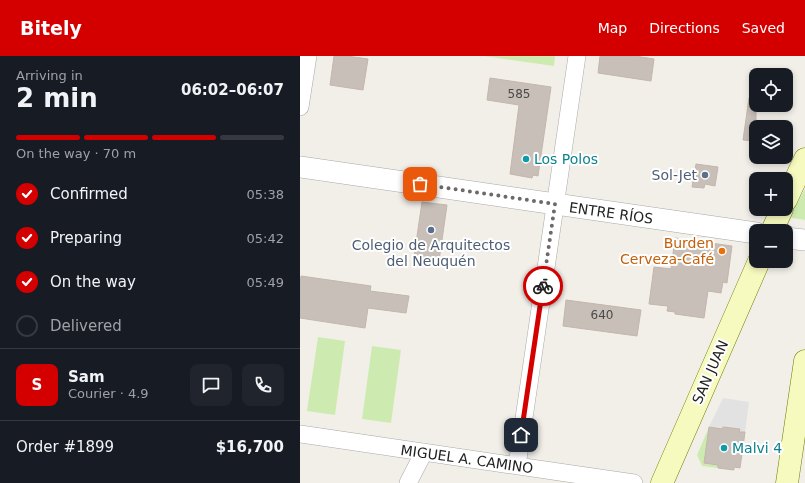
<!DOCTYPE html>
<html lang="en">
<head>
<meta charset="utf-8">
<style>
  :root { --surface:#171b24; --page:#20242c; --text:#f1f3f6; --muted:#9ea1a6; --line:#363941; --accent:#d40000 }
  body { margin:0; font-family:"DejaVu Sans",sans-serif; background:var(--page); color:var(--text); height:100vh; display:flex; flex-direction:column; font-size:15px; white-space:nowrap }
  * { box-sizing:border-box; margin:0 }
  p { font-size:13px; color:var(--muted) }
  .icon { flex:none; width:22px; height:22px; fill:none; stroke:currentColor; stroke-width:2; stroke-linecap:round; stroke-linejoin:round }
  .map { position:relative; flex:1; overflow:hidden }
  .details { display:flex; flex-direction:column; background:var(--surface); width:300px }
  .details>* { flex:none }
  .controls { position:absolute; left:449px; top:12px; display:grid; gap:8px }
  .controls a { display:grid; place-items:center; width:44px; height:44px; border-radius:8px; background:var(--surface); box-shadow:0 2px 6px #0003; font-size:20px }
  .pin { position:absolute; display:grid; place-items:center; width:34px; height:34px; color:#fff; margin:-17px; border-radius:8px; box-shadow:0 2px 6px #0006 }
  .courier { position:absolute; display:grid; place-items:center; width:40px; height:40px; margin:-20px; border:3px solid #d40000; border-radius:50%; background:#fff; color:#222; box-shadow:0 1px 5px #0007 }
  .head em { font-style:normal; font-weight:800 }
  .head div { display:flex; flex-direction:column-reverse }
  .head { display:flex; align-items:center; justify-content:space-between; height:68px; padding:0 16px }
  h1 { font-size:26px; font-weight:800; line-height:30px }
  .bar { display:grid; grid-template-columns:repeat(4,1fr); gap:6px 4px; align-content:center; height:48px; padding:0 16px }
  .bar i { height:5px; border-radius:3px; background:var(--line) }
  .bar .current { background:var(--accent) }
  .bar p { grid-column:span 4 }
  .line { display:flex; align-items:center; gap:10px; padding:0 16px; border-top:1px solid var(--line) }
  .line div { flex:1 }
  .round { display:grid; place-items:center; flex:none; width:42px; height:42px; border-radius:8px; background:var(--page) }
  ol { padding:0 16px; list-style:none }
  li { display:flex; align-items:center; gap:12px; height:44px }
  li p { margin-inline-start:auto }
  li .icon { padding:4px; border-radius:50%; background:var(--accent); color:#fff; stroke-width:4 }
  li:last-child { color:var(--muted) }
  li i { width:22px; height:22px; border:2px solid var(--line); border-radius:50% }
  header { display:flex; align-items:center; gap:24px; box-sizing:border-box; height:56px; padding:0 20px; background:var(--accent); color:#fff }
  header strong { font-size:19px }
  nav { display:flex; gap:22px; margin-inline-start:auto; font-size:14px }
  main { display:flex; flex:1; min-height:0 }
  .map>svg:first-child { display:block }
</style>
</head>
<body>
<header>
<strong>Bitely</strong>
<nav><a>Map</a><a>Directions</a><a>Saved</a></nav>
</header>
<main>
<section class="details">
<div class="head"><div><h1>2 min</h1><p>Arriving in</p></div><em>06:02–06:07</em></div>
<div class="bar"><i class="current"></i><i class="current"></i><i class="current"></i><i></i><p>On the way · 70 m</p></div>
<ol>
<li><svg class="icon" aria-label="check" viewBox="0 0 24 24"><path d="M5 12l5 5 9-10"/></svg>Confirmed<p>05:38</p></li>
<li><svg class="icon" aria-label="check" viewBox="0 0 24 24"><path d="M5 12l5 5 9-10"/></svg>Preparing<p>05:42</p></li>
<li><svg class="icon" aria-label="check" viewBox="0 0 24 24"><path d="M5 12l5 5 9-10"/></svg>On the way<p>05:49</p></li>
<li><i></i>Delivered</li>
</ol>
<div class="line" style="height:72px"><b class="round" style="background:var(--accent);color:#fff">S</b><div><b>Sam</b><p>Courier · 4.9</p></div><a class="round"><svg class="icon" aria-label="chat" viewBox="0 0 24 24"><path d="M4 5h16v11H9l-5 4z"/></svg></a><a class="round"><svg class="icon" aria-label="phone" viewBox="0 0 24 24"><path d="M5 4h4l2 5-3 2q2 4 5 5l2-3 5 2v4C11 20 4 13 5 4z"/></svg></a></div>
<div class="line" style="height:52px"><div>Order #1899</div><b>$16,700</b></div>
</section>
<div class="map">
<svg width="505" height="427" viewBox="0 0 505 427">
  <rect width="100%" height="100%" fill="#f2efe9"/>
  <path fill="#cdebb0" d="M184,0H255L254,10Z
    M505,133V164L493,162L491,161V158Z
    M18,281L45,285L35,359L7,355Z
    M72,290L101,294L91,367L62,363Z
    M409,371L418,409V412L402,410L397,399Z"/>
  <path fill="#e2e2e2" d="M423,342L449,346L445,376H439V373L423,371L422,373L409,371Z"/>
  <path fill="#c7bfb8" stroke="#c4b6ab" d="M34,0H47L68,3L63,34L30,29Z
    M300,0H335L354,3L351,25L298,17Z
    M190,22L251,31L238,120L233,119L232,122L210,118L219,49L187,44Z
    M449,42H456V85L443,84Z
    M396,108L418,111L415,130L405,128L404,132L392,131Z
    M122,146L147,149L139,205L114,201Z
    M375,182L432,190L427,227L423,226L421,237L408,235L404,262L375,258V256L367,255L368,250L349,248L354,211L371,213Z
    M1,220L71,230L70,235L109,240L106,257L68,252L65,272L0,262V227Z
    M266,244L341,254L337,280L263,270Z
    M409,371L422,373L423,371L440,373L439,376H445L440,412L434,411V414L418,412V409L404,407Z"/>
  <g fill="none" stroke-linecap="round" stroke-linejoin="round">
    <defs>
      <path id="minor" d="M0,51L8,0
        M0,378L334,427
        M217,410L277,0
        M108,427L124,396"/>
      <path id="tertiary" d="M0,111L456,177
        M486,182L505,184"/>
      <path id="secondary" d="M486,144L505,103
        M472,175L482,153
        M362,427L459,205
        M487,427L505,305"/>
    </defs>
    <use href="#minor" stroke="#a9a9a9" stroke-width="18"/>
    <use href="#tertiary" stroke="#a9a9a9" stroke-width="22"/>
    <use href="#secondary" stroke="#707d05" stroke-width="23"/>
    <use href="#minor" stroke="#fff" stroke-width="17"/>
    <use href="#tertiary" stroke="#fff" stroke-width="21"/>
    <use href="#secondary" stroke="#f7fabf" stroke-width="22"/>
  </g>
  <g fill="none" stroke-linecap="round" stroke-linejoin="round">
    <path stroke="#6b6a68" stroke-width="4" stroke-dasharray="0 7.2" d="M120,128L255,148L243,230"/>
    <path stroke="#d40000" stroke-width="5" d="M221,379L243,230"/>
  </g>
  <g fill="#0f9aa8" stroke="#fff" stroke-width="1.5">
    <circle cx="226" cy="103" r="4"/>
    <circle cx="424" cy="392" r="4"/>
  </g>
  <g fill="#5c6f8a" stroke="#fff" stroke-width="1.5">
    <circle cx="405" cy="119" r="4"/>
    <circle cx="131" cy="174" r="4"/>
  </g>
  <circle fill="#e8710a" stroke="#fff" stroke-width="1.5" cx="422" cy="195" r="4"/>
  <g text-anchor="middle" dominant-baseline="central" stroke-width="4" stroke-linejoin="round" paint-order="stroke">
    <g font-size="12" fill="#4b4948">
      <text x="219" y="38">585</text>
      <text x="302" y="259">640</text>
    </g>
    <g font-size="14" fill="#0d838f" stroke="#fff" text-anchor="start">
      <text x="234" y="103">Los Polos</text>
      <text x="432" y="392">Malvi 4</text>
    </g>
    <g font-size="14" fill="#4e5e75" stroke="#fff" text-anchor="end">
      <text x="397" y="119">Sol-Jet</text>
      <text x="131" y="189" text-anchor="middle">Colegio de Arquitectos<tspan x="131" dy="16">del Neuquén</tspan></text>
    </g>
    <g font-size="14" fill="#222" stroke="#fff">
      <text transform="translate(311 157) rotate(8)">ENTRE RÍOS</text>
      <text transform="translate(410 316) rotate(-66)">SAN JUAN</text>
      <text transform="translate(167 403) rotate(8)">MIGUEL A. CAMINO</text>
    </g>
    <g font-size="14" fill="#c56008" stroke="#fff" text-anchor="end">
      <text x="414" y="187">Burden<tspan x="414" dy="16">Cerveza-Café</tspan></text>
    </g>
  </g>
</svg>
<div class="controls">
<a><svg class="icon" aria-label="locate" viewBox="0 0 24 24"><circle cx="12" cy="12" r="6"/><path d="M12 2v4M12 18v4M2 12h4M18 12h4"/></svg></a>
<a><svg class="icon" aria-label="layers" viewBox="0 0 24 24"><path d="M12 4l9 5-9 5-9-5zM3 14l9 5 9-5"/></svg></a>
<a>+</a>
<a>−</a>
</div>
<div class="pin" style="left:120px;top:128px;background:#ea580c"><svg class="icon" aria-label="bag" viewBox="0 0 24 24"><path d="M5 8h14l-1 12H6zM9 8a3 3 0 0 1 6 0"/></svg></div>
<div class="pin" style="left:221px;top:379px;background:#1f2937"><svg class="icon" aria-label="home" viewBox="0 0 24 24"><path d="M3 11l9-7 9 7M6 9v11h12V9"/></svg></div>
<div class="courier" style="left:243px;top:230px"><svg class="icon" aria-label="bike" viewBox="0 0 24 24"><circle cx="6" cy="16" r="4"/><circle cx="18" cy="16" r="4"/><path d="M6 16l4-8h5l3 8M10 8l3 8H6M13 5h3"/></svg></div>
</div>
</main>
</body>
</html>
